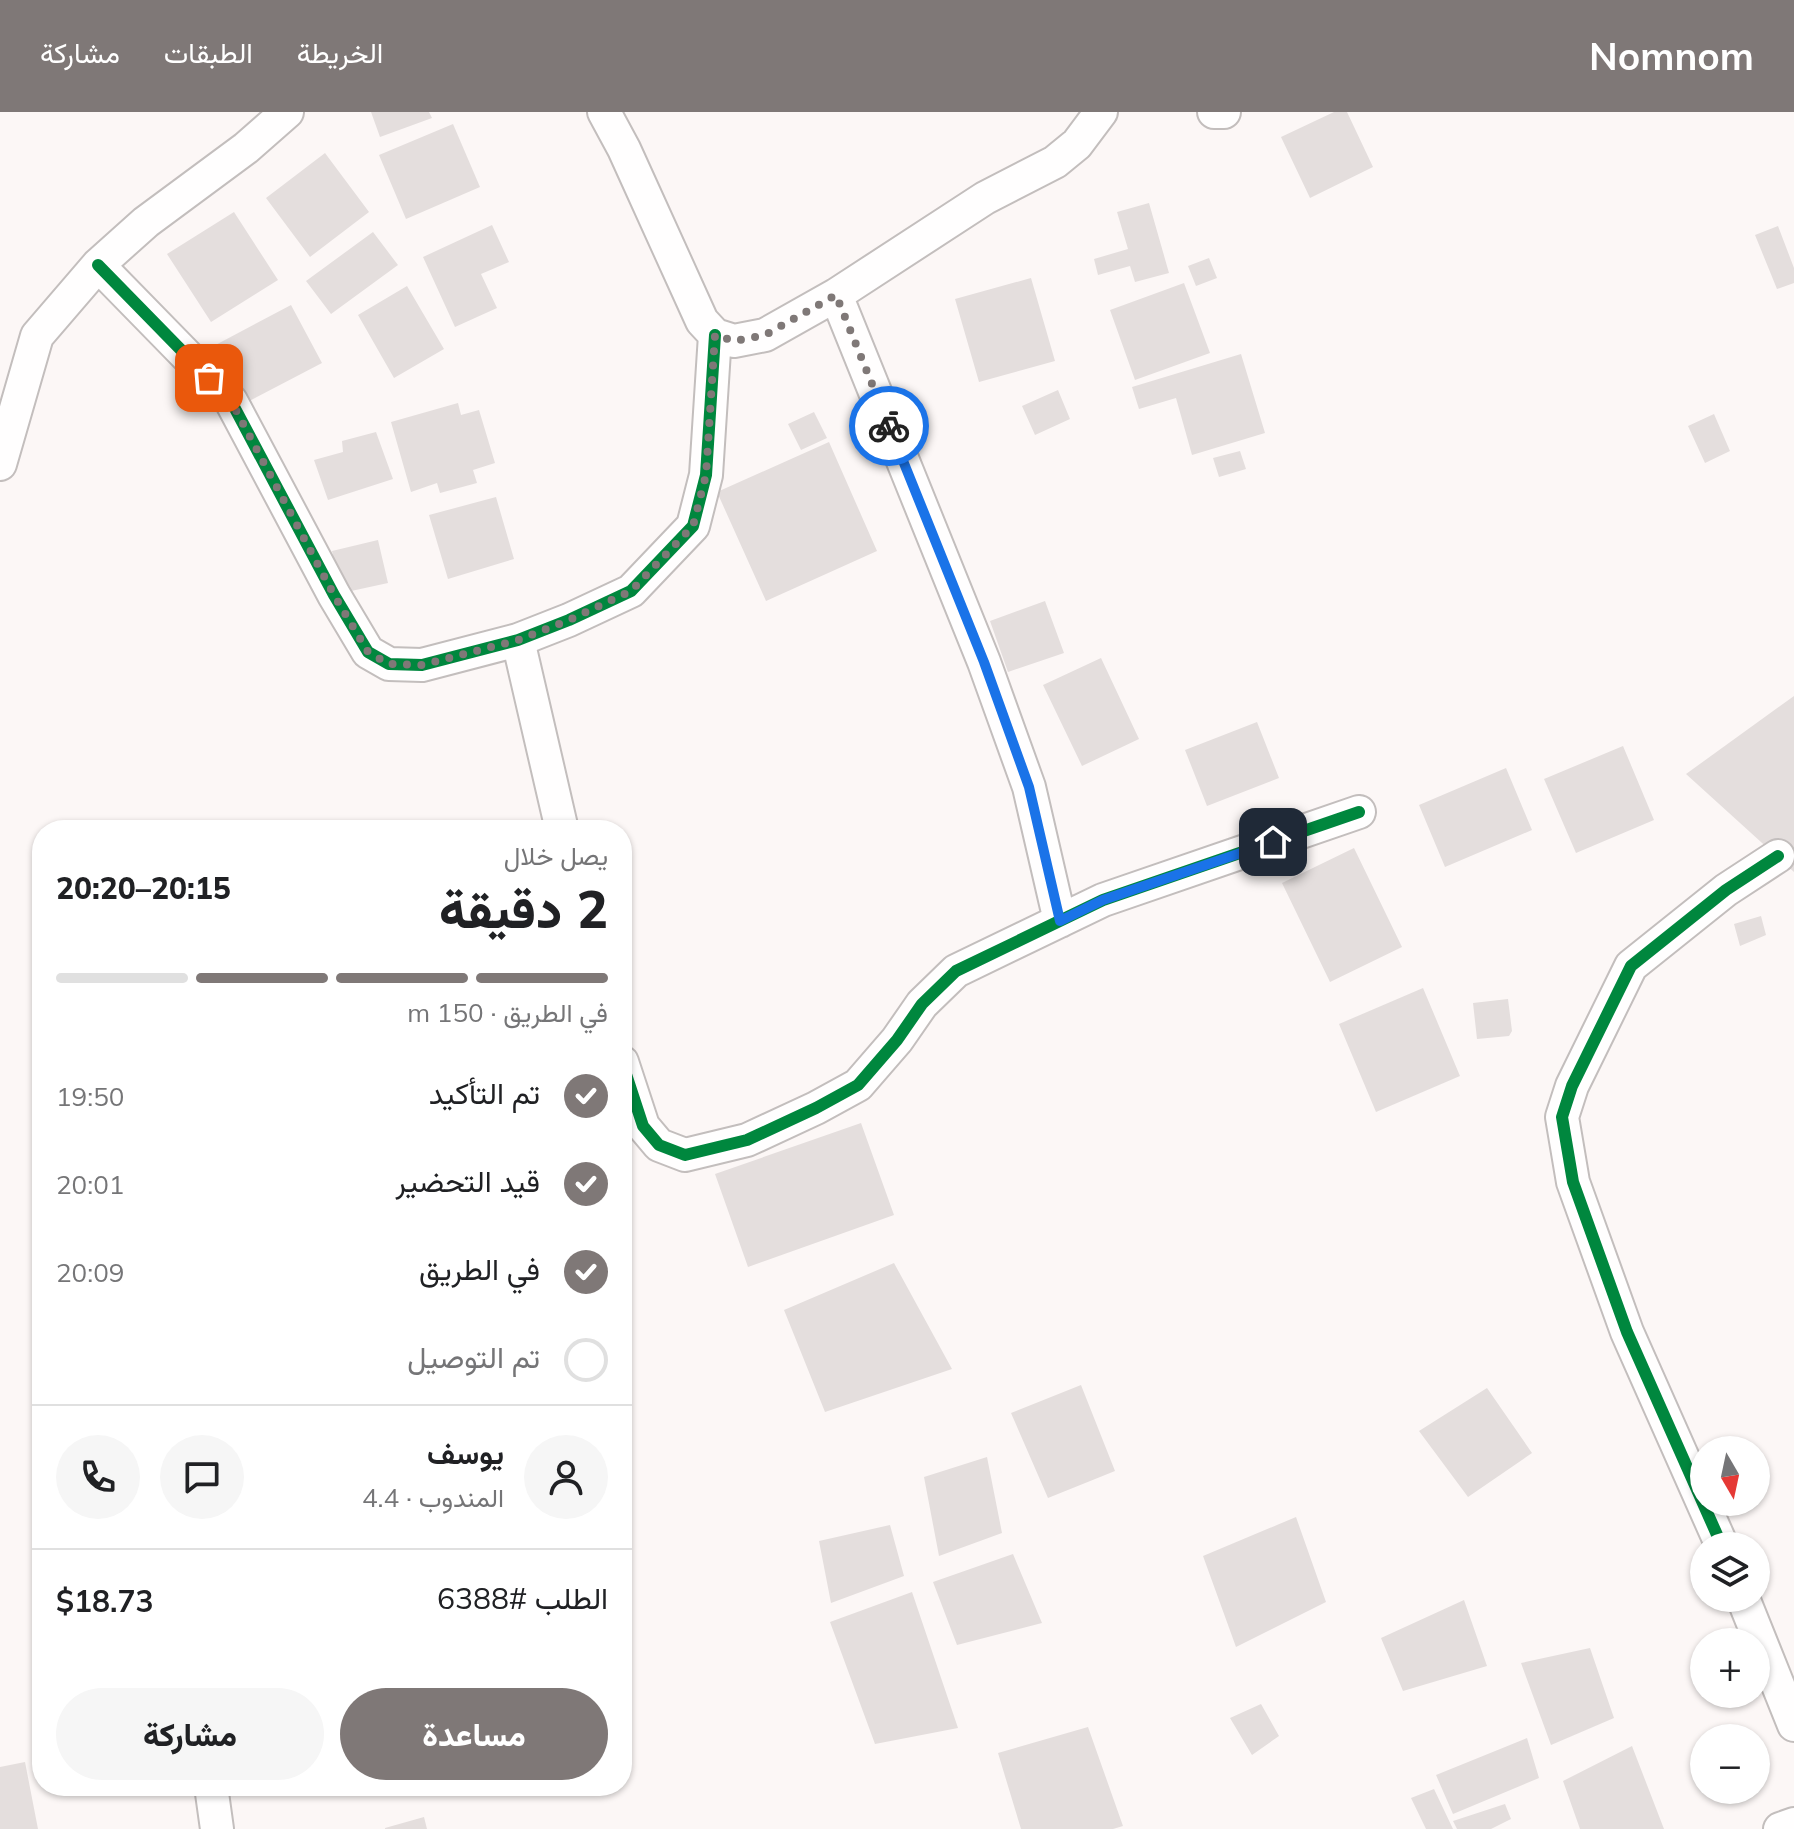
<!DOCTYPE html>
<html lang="ar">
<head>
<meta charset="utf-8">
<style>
  :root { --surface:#fff; --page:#f6f6f6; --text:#202124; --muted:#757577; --line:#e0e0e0; --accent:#7f7877 }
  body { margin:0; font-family:Mulish,Vazirmatn,sans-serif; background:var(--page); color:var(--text); direction:rtl; height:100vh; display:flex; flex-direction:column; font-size:30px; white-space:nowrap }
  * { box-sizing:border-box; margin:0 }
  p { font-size:26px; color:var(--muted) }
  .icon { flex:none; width:44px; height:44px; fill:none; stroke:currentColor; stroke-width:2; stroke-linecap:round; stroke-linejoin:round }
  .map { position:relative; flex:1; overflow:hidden; direction:ltr }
  .sheet { position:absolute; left:32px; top:708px; width:600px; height:976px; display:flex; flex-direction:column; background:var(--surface); border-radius:32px; box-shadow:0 2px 6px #0004; direction:rtl }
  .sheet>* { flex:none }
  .needle { width:52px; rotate:171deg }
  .tools { position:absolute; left:1690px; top:1324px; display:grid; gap:16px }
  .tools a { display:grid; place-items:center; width:80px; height:80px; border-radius:50%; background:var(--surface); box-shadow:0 2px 6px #0004; font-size:40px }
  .pin { position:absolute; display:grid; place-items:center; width:68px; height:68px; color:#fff; margin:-34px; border-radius:16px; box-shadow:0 4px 12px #0006 }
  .courier { position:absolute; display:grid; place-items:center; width:80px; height:80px; margin:-40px; border:6px solid #1a73e8; border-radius:50%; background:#fff; color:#222; box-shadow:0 2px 10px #0007 }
  .summary em { font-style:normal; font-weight:800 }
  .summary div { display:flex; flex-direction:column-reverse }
  .summary { display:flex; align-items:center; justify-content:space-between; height:136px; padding:0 24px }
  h1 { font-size:52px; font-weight:800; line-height:60px }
  .bar { display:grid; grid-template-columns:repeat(4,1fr); gap:12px 8px; align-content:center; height:96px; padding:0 24px }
  .bar i { height:10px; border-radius:6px; background:var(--line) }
  .bar .current { background:var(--accent) }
  .bar p { grid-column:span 4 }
  .line { display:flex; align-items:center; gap:20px; padding:0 24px; border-top:2px solid var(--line) }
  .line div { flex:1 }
  .round { display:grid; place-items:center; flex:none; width:84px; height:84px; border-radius:42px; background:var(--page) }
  ol { padding:0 24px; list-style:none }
  li { display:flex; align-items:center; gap:24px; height:88px }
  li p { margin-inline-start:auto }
  li .icon { padding:8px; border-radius:50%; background:var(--accent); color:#fff; stroke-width:4 }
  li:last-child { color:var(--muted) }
  li i { width:44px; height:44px; border:4px solid var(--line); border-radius:50% }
  .action { display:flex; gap:16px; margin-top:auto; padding:16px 24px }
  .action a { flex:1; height:92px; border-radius:48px; background:var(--accent); color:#fff; font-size:32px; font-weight:800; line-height:92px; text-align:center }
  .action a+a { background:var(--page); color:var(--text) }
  header { display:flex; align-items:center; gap:48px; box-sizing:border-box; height:112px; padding:0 40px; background:var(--accent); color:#fff }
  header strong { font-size:38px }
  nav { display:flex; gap:44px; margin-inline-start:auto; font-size:28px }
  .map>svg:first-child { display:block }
</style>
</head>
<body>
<header>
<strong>Nomnom</strong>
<nav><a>الخريطة</a><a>الطبقات</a><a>مشاركة</a></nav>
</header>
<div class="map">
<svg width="1794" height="1717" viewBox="0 0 1794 1717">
  <rect width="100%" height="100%" fill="#fcf7f6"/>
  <path fill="#e4dedd" d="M371,0H429L432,6L380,25Z
    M1334,0H1347L1373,55L1310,86L1281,25Z
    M453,12L480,75L406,107L379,43Z
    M325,41L369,100L310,145L266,86Z
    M1149,91L1169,161L1135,170L1130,154L1098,163L1094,147L1128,137L1117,100Z
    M234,100L278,168L211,210L167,142Z
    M492,113L509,150L481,162L497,196L455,215L423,145Z
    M1778,114L1794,156V171L1777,177L1755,123Z
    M373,120L398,153L331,202L306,169Z
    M1209,146L1217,166L1196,174L1188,154Z
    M1031,166L1055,249L979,270L955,187Z
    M1184,171L1210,241L1135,268L1110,198Z
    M407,174L444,237L394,266L358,203Z
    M291,193L322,251L238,295L208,237Z
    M1241,242L1265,321L1192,343L1176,286L1139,297L1132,275Z
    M1058,278L1070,307L1035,323L1022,294Z
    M458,291L461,303L479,298L495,351L473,358L477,371L440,381L437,371L411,380L391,310Z
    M814,300L827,326L801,338L788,312Z
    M1714,302L1730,339L1705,351L1688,314Z
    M376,320L393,367L328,388L314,348L343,340L342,329Z
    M829,330L877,439L766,489L717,380Z
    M1240,339L1246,357L1219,365L1213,346Z
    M496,385L514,447L448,467L429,403Z
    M378,428L388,471L342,481L332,439Z
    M1045,489L1064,541L1008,560L990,509Z
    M1101,546L1139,627L1082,654L1043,573Z
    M1794,584V760L1686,662Z
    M1257,610L1279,666L1207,694L1185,638Z
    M1623,634L1654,708L1576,741L1544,667Z
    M1506,656L1532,718L1445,755L1419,693Z
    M1354,736L1402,835L1330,870L1282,771Z
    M1761,804L1766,823L1740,834L1734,812Z
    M1423,876L1460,964L1376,1000L1339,912Z
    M1508,887L1512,919L1509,924L1477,927L1473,891Z
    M861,1011L894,1103L748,1155L715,1062Z
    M894,1151L952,1257L825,1300L784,1198Z
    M1081,1273L1115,1359L1048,1386L1011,1301Z
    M1487,1276L1532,1341L1468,1385L1419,1319Z
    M987,1345L1002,1421L939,1444L924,1365Z
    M1296,1405L1326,1490L1236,1535L1203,1444Z
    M890,1413L904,1464L831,1491L819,1429Z
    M1013,1442L1042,1511L957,1533L933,1470Z
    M912,1480L958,1616L875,1632L830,1510Z
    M1464,1488L1487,1554L1403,1579L1381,1526Z
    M1590,1536L1614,1606L1551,1633L1521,1551Z
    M1261,1592L1279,1624L1252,1643L1230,1606Z
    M1088,1615L1123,1714L1113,1717H1021L998,1641Z
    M1527,1626L1539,1666L1453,1702L1436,1663Z
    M1632,1634L1664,1717H1580L1563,1669Z
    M25,1650L38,1717H0V1655Z
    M1434,1677L1453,1717H1426L1411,1686Z
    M1505,1692L1511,1707L1491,1717H1457L1453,1709Z
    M424,1705L427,1717H385V1716Z"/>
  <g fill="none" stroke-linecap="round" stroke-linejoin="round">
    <defs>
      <path id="street" d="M604,0L624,37L702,209L715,223L734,229L765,223L836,183L985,86L1055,50L1077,32L1101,0
        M1214,0H1224
        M98,153L231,289L334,483L368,540L389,552L422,553L518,528L569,508L631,479L693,414L706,363L715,223
        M836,183L984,550L1029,675L1060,809
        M0,352L37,224L98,153L146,110L246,36L287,0
        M518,528L562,718
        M622,950L643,1014L659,1033L685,1043L747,1028L816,996L858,973L897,928L922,892L956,859L1103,788L1359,700
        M1722,1434L1627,1220L1573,1070L1562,1005L1572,974L1631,854L1726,778L1778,744
        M1743,1486L1794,1613
        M211,1674L217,1717
        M1780,1717L1794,1712"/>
    </defs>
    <use href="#street" stroke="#c3bebd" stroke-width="36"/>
    <use href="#street" stroke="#fffefe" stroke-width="32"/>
    <defs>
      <path id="cycleway" d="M98,153L231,289L334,483L368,540L389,552L422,553L518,528L569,508L631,479L693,414L706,363L715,223
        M622,950L643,1014L659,1033L685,1043L747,1028L816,996L858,973L897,928L922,892L956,859L1103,788L1359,700
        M1722,1434L1627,1220L1573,1070L1562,1005L1572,974L1631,854L1726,778L1778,744"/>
    </defs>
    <use href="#cycleway" stroke="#fff" stroke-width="17"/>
    <use href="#cycleway" stroke="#00873e" stroke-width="12"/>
  </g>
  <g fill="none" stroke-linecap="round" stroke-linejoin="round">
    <path stroke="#7f7877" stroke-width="8" stroke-dasharray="0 14.4" d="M209,266L231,289L334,483L368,540L389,552L422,553L518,528L569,508L631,479L693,414L706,363L715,223L734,229L765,223L836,183L889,314"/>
    <path stroke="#1a73e8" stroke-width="10" d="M889,314L984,550L1029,675L1060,809L1103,788L1273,730"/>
  </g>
</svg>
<div class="tools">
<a><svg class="needle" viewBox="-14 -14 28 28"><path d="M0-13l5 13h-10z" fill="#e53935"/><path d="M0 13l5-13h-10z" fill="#757577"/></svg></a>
<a><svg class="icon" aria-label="layers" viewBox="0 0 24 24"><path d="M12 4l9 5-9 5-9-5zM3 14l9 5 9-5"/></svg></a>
<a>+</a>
<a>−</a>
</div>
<div class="pin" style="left:209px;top:266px;background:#ea580c"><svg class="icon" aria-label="bag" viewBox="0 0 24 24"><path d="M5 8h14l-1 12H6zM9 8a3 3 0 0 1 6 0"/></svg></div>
<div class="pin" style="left:1273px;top:730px;background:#1f2937"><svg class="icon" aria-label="home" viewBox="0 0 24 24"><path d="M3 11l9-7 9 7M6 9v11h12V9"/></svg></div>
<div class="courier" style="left:889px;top:314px"><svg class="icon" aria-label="bike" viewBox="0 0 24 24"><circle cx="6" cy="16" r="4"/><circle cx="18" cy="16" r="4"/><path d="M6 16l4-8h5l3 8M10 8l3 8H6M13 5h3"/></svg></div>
<section class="sheet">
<div class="summary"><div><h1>2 دقيقة</h1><p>يصل خلال</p></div><em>20:15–20:20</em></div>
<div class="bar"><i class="current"></i><i class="current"></i><i class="current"></i><i></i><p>في الطريق · 150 m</p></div>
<ol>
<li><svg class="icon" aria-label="check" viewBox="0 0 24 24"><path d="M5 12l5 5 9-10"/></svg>تم التأكيد<p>19:50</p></li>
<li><svg class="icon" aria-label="check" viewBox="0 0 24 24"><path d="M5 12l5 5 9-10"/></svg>قيد التحضير<p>20:01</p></li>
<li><svg class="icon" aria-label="check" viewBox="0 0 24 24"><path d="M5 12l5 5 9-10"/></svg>في الطريق<p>20:09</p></li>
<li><i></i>تم التوصيل</li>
</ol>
<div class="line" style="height:144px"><a class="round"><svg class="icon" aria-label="person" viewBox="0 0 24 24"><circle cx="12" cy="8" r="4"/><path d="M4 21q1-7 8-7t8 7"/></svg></a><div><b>يوسف</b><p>المندوب · 4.4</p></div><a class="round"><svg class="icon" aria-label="chat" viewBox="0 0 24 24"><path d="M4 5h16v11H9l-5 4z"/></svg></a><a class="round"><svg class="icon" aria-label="phone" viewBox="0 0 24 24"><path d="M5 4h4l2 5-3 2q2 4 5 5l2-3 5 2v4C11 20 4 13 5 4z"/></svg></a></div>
<div class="line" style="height:104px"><div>الطلب #6388</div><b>$18.73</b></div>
<div class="action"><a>مساعدة</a><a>مشاركة</a></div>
</section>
</div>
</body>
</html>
